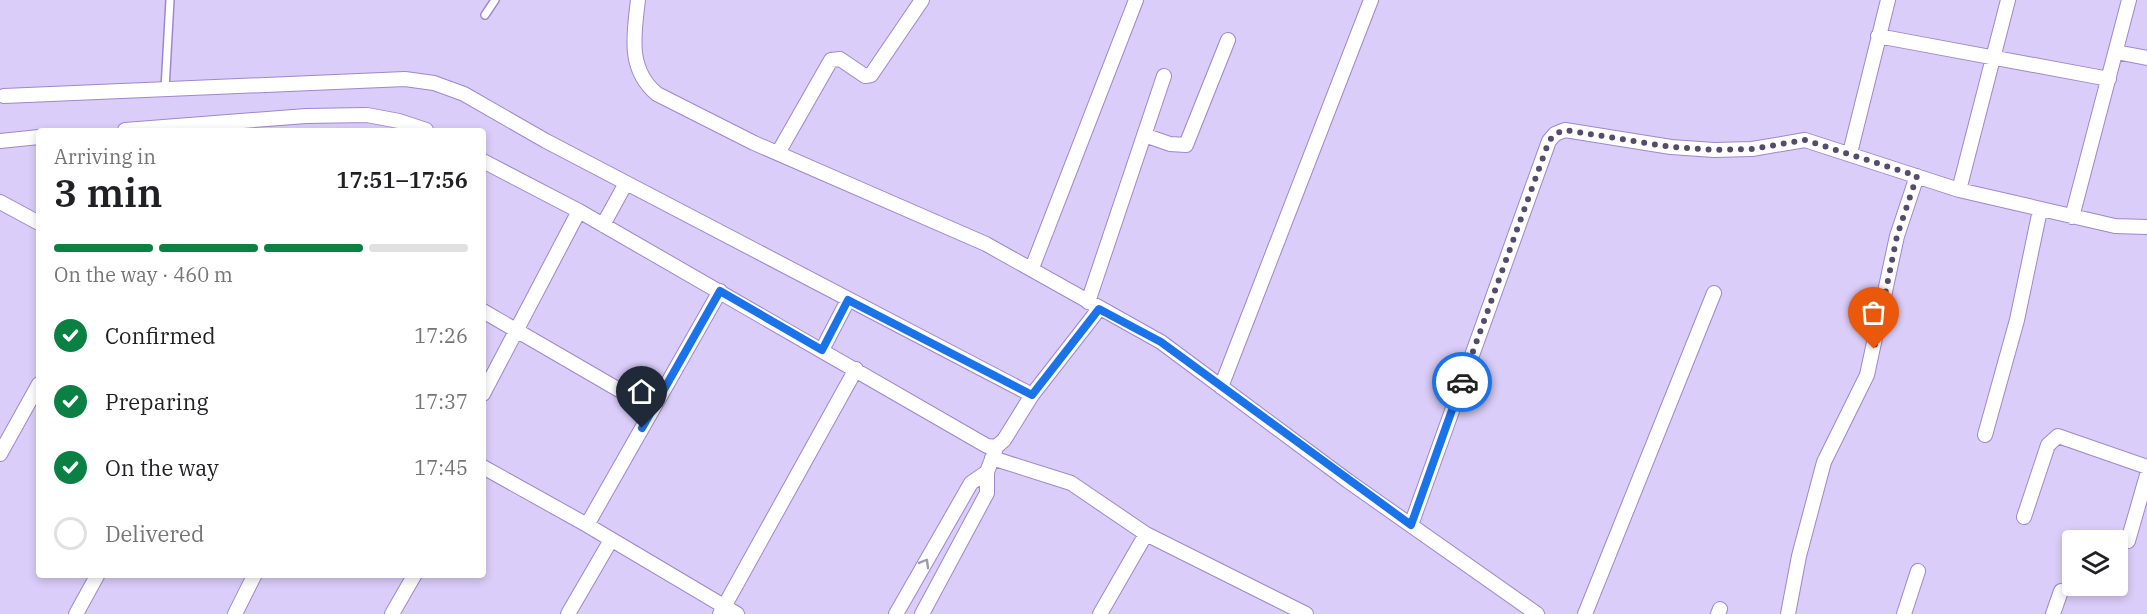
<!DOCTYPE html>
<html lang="en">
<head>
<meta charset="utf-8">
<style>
  :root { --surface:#fff; --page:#f2f2f2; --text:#202124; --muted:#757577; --line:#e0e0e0; --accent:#0b8043 }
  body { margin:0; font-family:"IBM Plex Serif",serif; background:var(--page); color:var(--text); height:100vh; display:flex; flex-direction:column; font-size:22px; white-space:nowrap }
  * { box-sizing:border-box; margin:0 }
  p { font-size:20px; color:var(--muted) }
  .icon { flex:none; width:33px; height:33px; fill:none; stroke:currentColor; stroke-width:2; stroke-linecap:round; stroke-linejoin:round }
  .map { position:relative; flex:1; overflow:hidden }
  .sheet { position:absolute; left:36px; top:128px; width:450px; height:450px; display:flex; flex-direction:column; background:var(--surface); border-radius:6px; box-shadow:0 3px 9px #0003 }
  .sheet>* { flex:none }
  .buttons { position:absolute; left:2062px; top:530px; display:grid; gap:12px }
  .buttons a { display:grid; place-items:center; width:66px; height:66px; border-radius:6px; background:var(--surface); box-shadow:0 3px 9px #0003; font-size:30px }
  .pin { position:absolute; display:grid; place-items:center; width:51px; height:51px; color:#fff; margin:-62px -26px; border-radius:50% 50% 50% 0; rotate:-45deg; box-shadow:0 0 6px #0007 }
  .pin .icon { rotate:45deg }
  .courier { position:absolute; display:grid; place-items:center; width:60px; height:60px; margin:-30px; border:4px solid #1a73e8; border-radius:50%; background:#fff; color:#222; box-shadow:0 2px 8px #0007 }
  .summary em { font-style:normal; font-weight:600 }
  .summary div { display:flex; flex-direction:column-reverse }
  .summary { display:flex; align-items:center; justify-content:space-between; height:102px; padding:0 18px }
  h1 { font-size:39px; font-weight:600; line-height:45px }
  .bar { display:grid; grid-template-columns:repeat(4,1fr); gap:9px 6px; align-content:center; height:72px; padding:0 18px }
  .bar i { height:8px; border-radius:4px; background:var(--line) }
  .bar .selected { background:var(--accent) }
  .bar p { grid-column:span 4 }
  ol { padding:0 18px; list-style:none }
  li { display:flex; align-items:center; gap:18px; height:66px }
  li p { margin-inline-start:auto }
  li .icon { padding:6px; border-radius:50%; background:var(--accent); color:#fff; stroke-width:4 }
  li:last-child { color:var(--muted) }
  li i { width:33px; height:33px; border:3px solid var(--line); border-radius:50% }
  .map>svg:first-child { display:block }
</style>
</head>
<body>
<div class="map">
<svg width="2147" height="614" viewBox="0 0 2147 614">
  <rect width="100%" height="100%" fill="#dacdf9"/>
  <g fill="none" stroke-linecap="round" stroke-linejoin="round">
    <defs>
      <path id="lane" d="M485,15L495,0
        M165,89L170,0"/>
      <path id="street" d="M638,0C634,34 627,69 657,94L754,143L986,244L1161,342L1348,481L1537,614
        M1878,36L2109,79
        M2116,52L2147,58
        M4,96L405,79L434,83L464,94L546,141L1032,395
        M125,130L306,116L367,115L399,121L426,130
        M1144,135L1170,144L1186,145L1228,40
        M0,141L39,137
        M778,153L831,60L840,59L865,76L871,75L922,0
        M1850,153L1888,0
        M483,161L579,211L987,446L996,447L1004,440L1032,395L1099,309
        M1959,190L2008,0
        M0,202L39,223
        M2072,217L2129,0
        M603,225L626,183
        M1032,268L1136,0
        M1088,302L1164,76
        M483,311L652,409
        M822,350L848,300
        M1221,387L1371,0
        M483,394L579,211
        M1985,435L2017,320L2040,210
        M0,454L39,384
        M992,458L1071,483L1146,534L1306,614
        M483,467L587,525L737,614
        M2024,517L2048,445L2058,436L2147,467
        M587,525L720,291
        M1411,525L1549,141L1555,134L1565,130L1671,147L1714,150L1752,149L1805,140L1959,190L2115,226L2147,227
        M2128,541L2147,475
        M76,614L98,574
        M235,614L255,574
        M392,614L415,574
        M568,614L611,540
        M720,614L856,369
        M896,614L971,483L987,472
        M922,614L987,493V472L995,451
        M1100,614L1146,534
        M1585,614L1714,293
        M1718,614L1720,609
        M1788,614L1799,556L1824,462L1867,375L1897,236L1917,176
        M1904,614L1918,571
        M2053,614L2061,591"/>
    </defs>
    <use href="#lane" stroke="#9e87ce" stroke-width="10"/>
    <use href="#street" stroke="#9e87ce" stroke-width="16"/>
    <use href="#lane" stroke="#fff" stroke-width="7"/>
    <use href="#street" stroke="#fff" stroke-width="14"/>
  </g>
  <defs><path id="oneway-chevron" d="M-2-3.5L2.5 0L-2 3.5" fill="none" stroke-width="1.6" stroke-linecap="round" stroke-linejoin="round" transform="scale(1.5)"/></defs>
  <use stroke="#9f9ba5" href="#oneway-chevron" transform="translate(925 563) rotate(-60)"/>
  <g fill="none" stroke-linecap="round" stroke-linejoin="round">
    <path stroke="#564b6b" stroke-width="6" stroke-dasharray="0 10.8" d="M1462,382L1549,141L1555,134L1565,130L1671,147L1714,150L1752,149L1805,140L1917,176L1897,236L1874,349"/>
    <path stroke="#1a73e8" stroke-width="8" d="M642,428L720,291L822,350L848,300L1032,395L1099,309L1161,342L1411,525L1462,382"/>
  </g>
</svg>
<div class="buttons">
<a><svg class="icon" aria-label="layers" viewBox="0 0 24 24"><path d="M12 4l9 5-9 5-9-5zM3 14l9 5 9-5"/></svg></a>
</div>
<div class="pin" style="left:1874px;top:349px;background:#ea580c"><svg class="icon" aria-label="bag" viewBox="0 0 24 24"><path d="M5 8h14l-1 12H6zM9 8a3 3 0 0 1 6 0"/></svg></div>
<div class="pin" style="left:642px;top:428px;background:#1f2937"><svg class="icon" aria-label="home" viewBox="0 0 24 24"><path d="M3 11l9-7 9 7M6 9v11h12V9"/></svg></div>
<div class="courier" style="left:1462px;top:382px"><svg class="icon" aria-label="car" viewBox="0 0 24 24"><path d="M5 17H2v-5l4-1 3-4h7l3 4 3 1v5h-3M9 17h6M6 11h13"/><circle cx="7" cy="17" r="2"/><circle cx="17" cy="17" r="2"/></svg></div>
<section class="sheet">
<div class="summary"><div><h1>3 min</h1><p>Arriving in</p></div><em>17:51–17:56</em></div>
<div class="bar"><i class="selected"></i><i class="selected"></i><i class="selected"></i><i></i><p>On the way · 460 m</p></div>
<ol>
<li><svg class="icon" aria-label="check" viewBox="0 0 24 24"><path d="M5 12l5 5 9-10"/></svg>Confirmed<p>17:26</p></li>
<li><svg class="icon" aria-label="check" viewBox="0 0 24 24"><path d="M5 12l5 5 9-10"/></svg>Preparing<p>17:37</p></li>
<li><svg class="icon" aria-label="check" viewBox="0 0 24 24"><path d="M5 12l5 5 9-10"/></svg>On the way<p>17:45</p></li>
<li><i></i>Delivered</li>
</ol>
</section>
</div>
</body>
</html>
